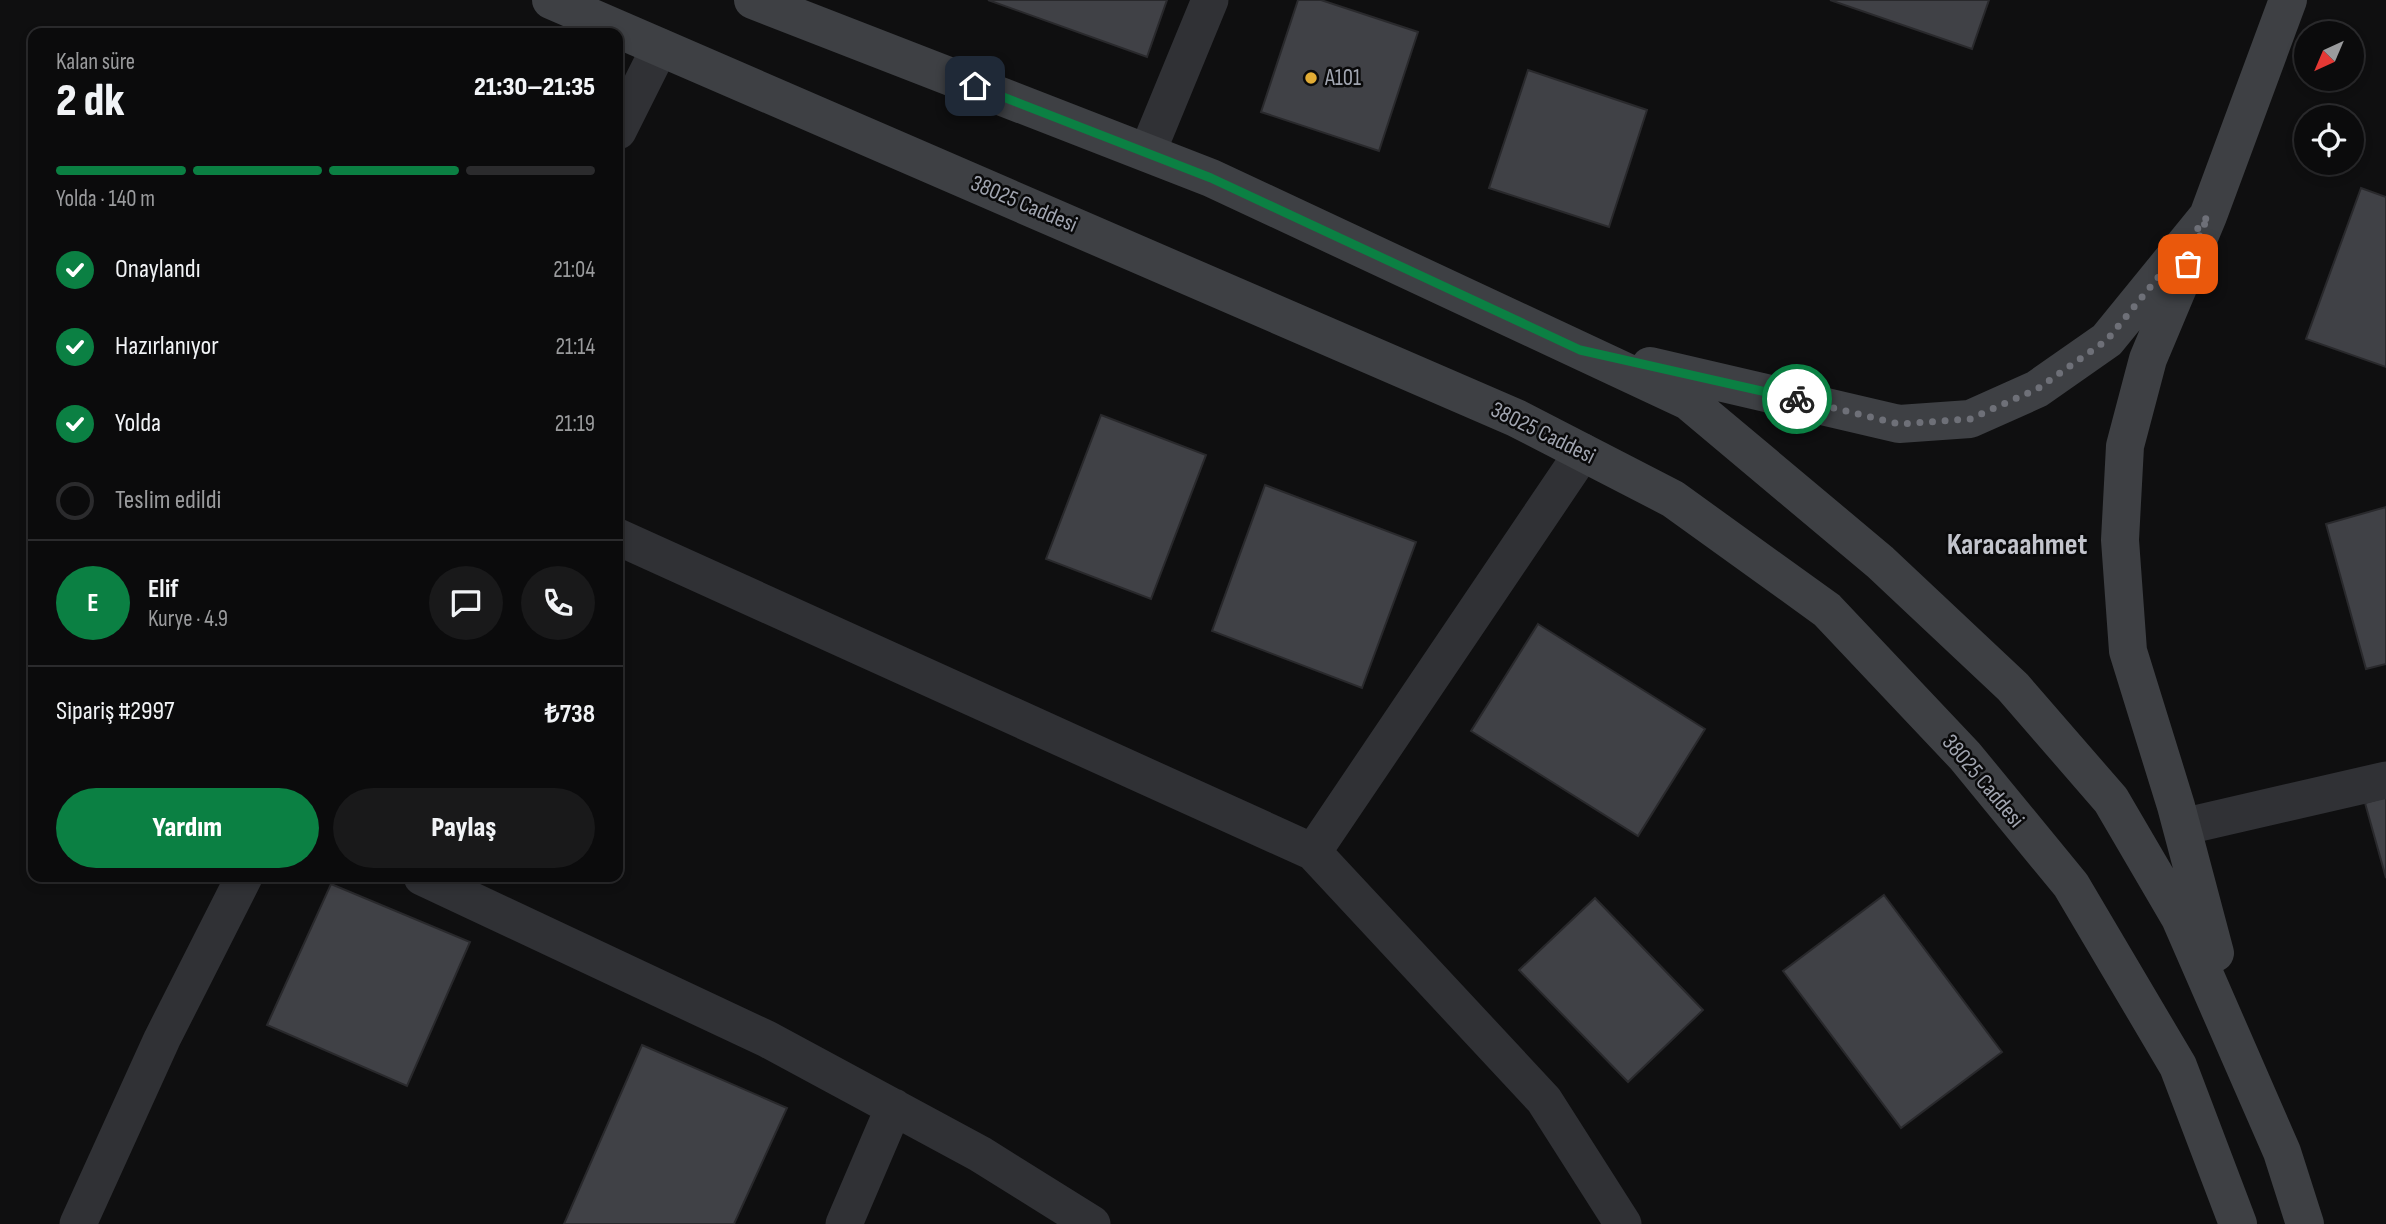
<!DOCTYPE html>
<html lang="tr">
<head>
<meta charset="utf-8">
<style>
  :root { --surface:#0b0b0c; --page:#19191a; --text:#f1f3f6; --muted:#9a9b9d; --line:#2b2b2d; --accent:#0b8043 }
  body { margin:0; font-family:"Sofia Sans Condensed",sans-serif; background:var(--page); color:var(--text); height:100vh; display:flex; flex-direction:column; font-size:26px; white-space:nowrap }
  * { box-sizing:border-box; margin:0 }
  p { font-size:23px; color:var(--muted) }
  .icon { flex:none; width:38px; height:38px; fill:none; stroke:currentColor; stroke-width:2; stroke-linecap:round; stroke-linejoin:round }
  .map { position:relative; flex:1; overflow:hidden }
  .details { position:absolute; left:28px; top:28px; width:595px; height:854px; display:flex; flex-direction:column; background:var(--surface); border-radius:14px; box-shadow:0 4px 10px #0003,0 0 0 2px var(--line) }
  .details>* { flex:none }
  .needle { width:46px; rotate:224deg }
  .controls { position:absolute; left:2294px; top:21px; display:grid; gap:14px }
  .controls a { display:grid; place-items:center; width:70px; height:70px; border-radius:50%; background:var(--surface); box-shadow:0 4px 10px #0003,0 0 0 2px var(--line); font-size:35px }
  .pin { position:absolute; display:grid; place-items:center; width:60px; height:60px; color:#fff; margin:-30px; border-radius:14px; box-shadow:0 4px 10px #0006 }
  .courier { position:absolute; display:grid; place-items:center; width:70px; height:70px; margin:-35px; border:5px solid #0b8043; border-radius:50%; background:#fff; color:#222; box-shadow:0 2px 9px #0007 }
  .overview em { font-style:normal; font-weight:800 }
  .overview div { display:flex; flex-direction:column-reverse }
  .overview { display:flex; align-items:center; justify-content:space-between; height:119px; padding:0 28px }
  h1 { font-size:46px; font-weight:800; line-height:52px }
  .bar { display:grid; grid-template-columns:repeat(4,1fr); gap:10px 7px; align-content:center; height:84px; padding:0 28px }
  .bar i { height:9px; border-radius:5px; background:var(--line) }
  .bar .selected { background:var(--accent) }
  .bar p { grid-column:span 4 }
  .line { display:flex; align-items:center; gap:18px; padding:0 28px; border-top:2px solid var(--line) }
  .line div { flex:1 }
  .round { display:grid; place-items:center; flex:none; width:74px; height:74px; border-radius:37px; background:var(--page) }
  ol { padding:0 28px; list-style:none }
  li { display:flex; align-items:center; gap:21px; height:77px }
  li p { margin-inline-start:auto }
  li .icon { padding:7px; border-radius:50%; background:var(--accent); color:#fff; stroke-width:4 }
  li:last-child { color:var(--muted) }
  li i { width:38px; height:38px; border:4px solid var(--line); border-radius:50% }
  .button { display:flex; gap:14px; margin-top:auto; padding:14px 28px }
  .button a { flex:1; height:80px; border-radius:42px; background:var(--accent); color:#fff; font-size:28px; font-weight:800; line-height:80px; text-align:center }
  .button a+a { background:var(--page); color:var(--text) }
  .map>svg:first-child { display:block }
</style>
</head>
<body>
<div class="map">
<svg width="2386" height="1224" viewBox="0 0 2386 1224">
  <rect width="100%" height="100%" fill="#0f0f10"/>
  <path fill="#404146" stroke="#29292c" stroke-width="2" d="M988,0H1167L1147,57Z
    M1298,0H1321L1418,32L1379,151L1261,112Z
    M1830,0H1989L1972,49Z
    M1528,70L1647,110L1609,227L1489,188Z
    M2361,188L2386,197V367L2306,339Z
    M1101,415L1206,455L1151,599L1046,559Z
    M1265,485L1416,542L1362,688L1212,631Z
    M2386,507V664L2366,669L2326,524Z
    M1538,624L1705,729L1638,836L1471,731Z
    M2386,797V878L2365,803Z
    M331,884L470,942L407,1086L267,1025Z
    M1884,895L2002,1052L1901,1128L1783,971Z
    M1595,898L1703,1010L1628,1082L1519,970Z
    M642,1045L787,1108L734,1224H564Z"/>
  <g fill="none" stroke-linecap="round" stroke-linejoin="round">
    <path stroke="#303135" stroke-width="37" d="M618,131L660,47
      M1147,153L1210,0
      M618,537L1313,852L1544,1100L1623,1224
      M2182,827L2386,780
      M1313,852L1583,452
      M422,877L767,1039L980,1154L1092,1224
      M78,1224L162,1039L244,877
      M844,1224L894,1107"/>
    <path stroke="#3e4044" stroke-width="38" d="M551,0L1516,418L1673,499L1827,610L1965,756L2071,885L2178,1066L2238,1224
      M753,0L1211,178L1688,401L1880,562L2013,687L2111,800L2180,918L2282,1152L2305,1224
      M2208,216L2288,0
      M1650,366L1899,424L1970,419L2037,389L2107,340L2208,216L2148,359L2125,446L2120,540L2128,651L2176,806L2215,953"/>
  </g>
  <g fill="none" stroke-linecap="round" stroke-linejoin="round">
    <path stroke="#6e7078" stroke-width="7" stroke-dasharray="0 12.6" d="M1797,399L1899,424L1970,419L2037,389L2107,340L2208,216L2188,264"/>
    <path stroke="#0b8043" stroke-width="9" d="M975,86L1211,178L1580,350L1797,399"/>
  </g>
  <circle fill="#e2ac35" stroke="#0a0a0b" stroke-width="2.5" cx="1311" cy="78" r="7"/>
  <g text-anchor="middle" dominant-baseline="central" stroke-width="5" stroke-linejoin="round" paint-order="stroke">
    <g font-size="23" fill="#a1a5b0" stroke="#0a0a0b" text-anchor="start">
      <text x="1325" y="78">A101</text>
    </g>
    <g font-size="23" fill="#a1a5b0" stroke="#0a0a0b">
      <text transform="translate(1024 204) rotate(23)">38025 Caddesi</text>
      <text transform="translate(1543 433) rotate(26)">38025 Caddesi</text>
      <text transform="translate(1983 781) rotate(50)">38025 Caddesi</text>
    </g>
    <g font-size="30" font-weight="bold" fill="#c2c4cc" stroke="#0a0a0b">
      <text x="2017" y="545">Karacaahmet</text>
    </g>
  </g>
</svg>
<div class="controls">
<a><svg class="needle" viewBox="-14 -14 28 28"><path d="M0-13l5 13h-10z" fill="#e53935"/><path d="M0 13l5-13h-10z" fill="#9a9b9d"/></svg></a>
<a><svg class="icon" aria-label="locate" viewBox="0 0 24 24"><circle cx="12" cy="12" r="6"/><path d="M12 2v4M12 18v4M2 12h4M18 12h4"/></svg></a>
</div>
<div class="pin" style="left:2188px;top:264px;background:#ea580c"><svg class="icon" aria-label="bag" viewBox="0 0 24 24"><path d="M5 8h14l-1 12H6zM9 8a3 3 0 0 1 6 0"/></svg></div>
<div class="pin" style="left:975px;top:86px;background:#1f2937"><svg class="icon" aria-label="home" viewBox="0 0 24 24"><path d="M3 11l9-7 9 7M6 9v11h12V9"/></svg></div>
<div class="courier" style="left:1797px;top:399px"><svg class="icon" aria-label="bike" viewBox="0 0 24 24"><circle cx="6" cy="16" r="4"/><circle cx="18" cy="16" r="4"/><path d="M6 16l4-8h5l3 8M10 8l3 8H6M13 5h3"/></svg></div>
<section class="details">
<div class="overview"><div><h1>2 dk</h1><p>Kalan süre</p></div><em>21:30–21:35</em></div>
<div class="bar"><i class="selected"></i><i class="selected"></i><i class="selected"></i><i></i><p>Yolda · 140 m</p></div>
<ol>
<li><svg class="icon" aria-label="check" viewBox="0 0 24 24"><path d="M5 12l5 5 9-10"/></svg>Onaylandı<p>21:04</p></li>
<li><svg class="icon" aria-label="check" viewBox="0 0 24 24"><path d="M5 12l5 5 9-10"/></svg>Hazırlanıyor<p>21:14</p></li>
<li><svg class="icon" aria-label="check" viewBox="0 0 24 24"><path d="M5 12l5 5 9-10"/></svg>Yolda<p>21:19</p></li>
<li><i></i>Teslim edildi</li>
</ol>
<div class="line" style="height:126px"><b class="round" style="background:var(--accent);color:#fff">E</b><div><b>Elif</b><p>Kurye · 4.9</p></div><a class="round"><svg class="icon" aria-label="chat" viewBox="0 0 24 24"><path d="M4 5h16v11H9l-5 4z"/></svg></a><a class="round"><svg class="icon" aria-label="phone" viewBox="0 0 24 24"><path d="M5 4h4l2 5-3 2q2 4 5 5l2-3 5 2v4C11 20 4 13 5 4z"/></svg></a></div>
<div class="line" style="height:91px"><div>Sipariş #2997</div><b>₺738</b></div>
<div class="button"><a>Yardım</a><a>Paylaş</a></div>
</section>
</div>
</body>
</html>
